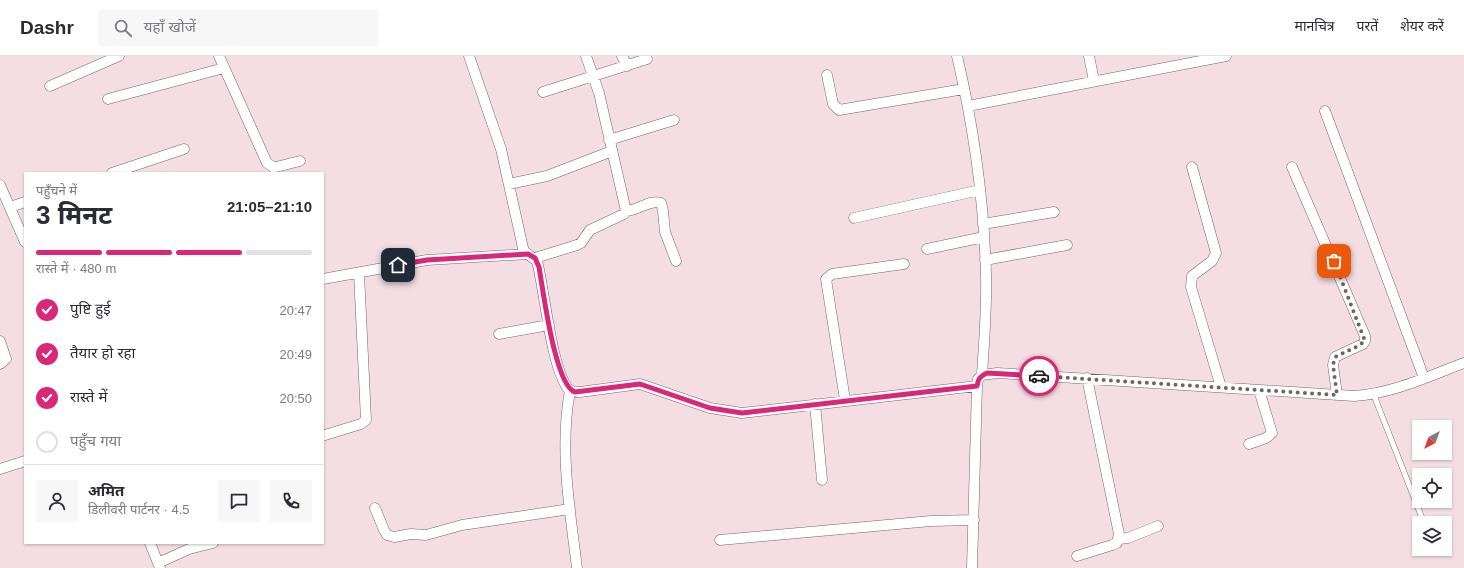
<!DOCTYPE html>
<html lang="hi">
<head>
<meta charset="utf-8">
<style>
  :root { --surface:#fff; --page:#f7f7f7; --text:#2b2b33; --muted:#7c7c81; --line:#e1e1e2; --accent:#db2777 }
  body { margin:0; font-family:Arial,"Noto Sans Devanagari",sans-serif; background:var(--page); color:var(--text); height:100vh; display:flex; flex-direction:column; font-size:15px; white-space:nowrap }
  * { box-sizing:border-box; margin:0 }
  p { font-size:13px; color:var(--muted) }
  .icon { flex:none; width:22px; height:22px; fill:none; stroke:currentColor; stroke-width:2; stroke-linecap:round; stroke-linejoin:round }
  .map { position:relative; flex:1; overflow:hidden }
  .details { position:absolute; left:24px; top:116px; width:300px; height:372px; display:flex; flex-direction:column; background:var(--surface); border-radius:0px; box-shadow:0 1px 3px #0004 }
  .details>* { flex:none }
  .needle { width:26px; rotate:221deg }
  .tools { position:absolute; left:1412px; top:364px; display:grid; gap:8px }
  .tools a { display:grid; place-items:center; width:40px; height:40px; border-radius:0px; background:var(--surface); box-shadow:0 1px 3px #0004; font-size:20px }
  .pin { position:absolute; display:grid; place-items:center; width:34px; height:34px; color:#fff; margin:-17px; border-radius:8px; box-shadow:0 2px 6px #0006 }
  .courier { position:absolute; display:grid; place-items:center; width:40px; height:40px; margin:-20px; border:3px solid #db2777; border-radius:50%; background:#fff; color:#222; box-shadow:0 1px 5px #0007 }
  .head em { font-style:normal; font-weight:700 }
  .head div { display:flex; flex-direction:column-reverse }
  .head { display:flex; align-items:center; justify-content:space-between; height:68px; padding:0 12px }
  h1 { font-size:26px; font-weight:700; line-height:30px }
  .bar { display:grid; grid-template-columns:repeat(4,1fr); gap:6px 4px; align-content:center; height:48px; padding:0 12px }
  .bar i { height:5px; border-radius:3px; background:var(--line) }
  .bar .active { background:var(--accent) }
  .bar p { grid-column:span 4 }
  .line { display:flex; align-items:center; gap:10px; padding:0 12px; border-top:1px solid var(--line) }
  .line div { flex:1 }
  .round { display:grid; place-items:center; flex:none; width:42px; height:42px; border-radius:0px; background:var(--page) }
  ol { padding:0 12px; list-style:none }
  li { display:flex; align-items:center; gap:12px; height:44px }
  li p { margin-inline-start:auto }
  li .icon { padding:4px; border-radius:50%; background:var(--accent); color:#fff; stroke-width:4 }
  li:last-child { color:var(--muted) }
  li i { width:22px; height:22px; border:2px solid var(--line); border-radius:50% }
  header { display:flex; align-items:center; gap:24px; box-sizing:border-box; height:56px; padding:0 20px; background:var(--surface); border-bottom:1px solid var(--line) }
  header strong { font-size:19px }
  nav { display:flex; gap:22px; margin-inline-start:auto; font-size:14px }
  .search { width:280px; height:36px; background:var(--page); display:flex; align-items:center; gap:10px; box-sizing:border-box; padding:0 14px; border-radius:0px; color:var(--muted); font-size:15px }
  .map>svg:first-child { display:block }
</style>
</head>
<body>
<header>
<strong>Dashr</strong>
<div class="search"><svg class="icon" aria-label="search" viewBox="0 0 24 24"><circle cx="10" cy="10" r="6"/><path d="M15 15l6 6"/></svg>यहाँ खोजें</div>
<nav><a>मानचित्र</a><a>परतें</a><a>शेयर करें</a></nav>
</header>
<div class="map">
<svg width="1464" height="512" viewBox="0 0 1464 512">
  <rect width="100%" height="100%" fill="#f5dee3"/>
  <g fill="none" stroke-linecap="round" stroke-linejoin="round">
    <defs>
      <path id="service" d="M1373,337L1424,467"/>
      <path id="minor" d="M219,0L267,107L273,111H276L300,105
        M469,0L501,93L523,192L525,196L537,205C545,235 551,315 570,335L580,336L640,328L710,352L742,357L977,330
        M622,0L627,10
        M957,0C974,72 984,145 986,219C987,252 984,286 982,319
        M1089,0L1094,25
        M827,19L833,48L839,54L964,33
        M50,30L119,0
        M543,36L647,3
        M108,43L224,12
        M968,50L1226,0
        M1325,55L1424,322
        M609,84L674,64
        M1192,111L1216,197L1212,205L1192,220L1191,231L1221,331
        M1292,111L1365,280V285L1363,288L1335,301L1333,309L1337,339
        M112,117L184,93
        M509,128L547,120L612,95
        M0,129L25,186
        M10,151L25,146
        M626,155C637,155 650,143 661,147L663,155L665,176L676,205
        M854,162L980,134
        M983,168L1054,156
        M927,193L984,181
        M535,202L577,189L581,187L590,174L624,158L626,155L599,37L586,0
        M985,204L1067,189
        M323,223L427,204L528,198
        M499,278L549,269
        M0,285L6,303L0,308
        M570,335C559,393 570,454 577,512
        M845,344L826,223L832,218L904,208
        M815,348L822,424
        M325,379L361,368L366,364L359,217
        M1249,388L1266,382L1272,377L1259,334
        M0,413L25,405
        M375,452L384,474L387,479L394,481L411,478L426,479L462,469L570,453
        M1119,483L1128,482L1158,470
        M720,484L931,465L974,464
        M150,487L160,512
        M1077,500L1112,489L1117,487L1119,478L1087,322
        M158,507L189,493L213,487
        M972,512L977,330L978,323L982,319L997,317L1354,340C1392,338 1429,320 1464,307"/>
    </defs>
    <use href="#service" stroke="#786469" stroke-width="6"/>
    <use href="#minor" stroke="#786469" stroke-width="11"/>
    <use href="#service" stroke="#fff" stroke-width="5"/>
    <use href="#minor" stroke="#fff" stroke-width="10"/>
  </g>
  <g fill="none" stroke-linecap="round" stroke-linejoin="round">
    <path stroke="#706366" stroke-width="4" stroke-dasharray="0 7.2" d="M1039,320L1337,339L1333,309L1335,301L1358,290L1365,285L1334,205"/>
    <path stroke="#db2777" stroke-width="5" d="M398,209L427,204L528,198L535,202L539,211C543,233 555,330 575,336L640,328L710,352L742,357L977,330C978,323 980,320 987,317L1039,320"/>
  </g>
</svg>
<div class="tools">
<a><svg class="needle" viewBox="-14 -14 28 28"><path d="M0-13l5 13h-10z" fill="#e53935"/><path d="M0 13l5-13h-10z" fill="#7c7c81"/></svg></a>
<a><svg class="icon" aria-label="locate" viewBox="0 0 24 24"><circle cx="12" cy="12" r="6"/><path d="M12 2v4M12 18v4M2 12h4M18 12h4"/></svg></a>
<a><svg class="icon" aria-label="layers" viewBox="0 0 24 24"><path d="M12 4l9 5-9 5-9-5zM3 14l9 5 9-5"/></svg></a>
</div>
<div class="pin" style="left:1334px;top:205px;background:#ea580c"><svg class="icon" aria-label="bag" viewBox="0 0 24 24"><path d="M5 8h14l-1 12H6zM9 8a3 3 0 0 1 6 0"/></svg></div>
<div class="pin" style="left:398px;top:209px;background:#1f2937"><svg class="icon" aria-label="home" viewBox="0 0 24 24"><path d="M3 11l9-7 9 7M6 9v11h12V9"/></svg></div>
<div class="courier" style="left:1039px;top:320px"><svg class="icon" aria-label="car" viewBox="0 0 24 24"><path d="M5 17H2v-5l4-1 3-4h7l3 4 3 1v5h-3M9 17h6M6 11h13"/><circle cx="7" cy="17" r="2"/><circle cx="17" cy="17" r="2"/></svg></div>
<section class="details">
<div class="head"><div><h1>3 मिनट</h1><p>पहुँचने में</p></div><em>21:05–21:10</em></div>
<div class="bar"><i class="active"></i><i class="active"></i><i class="active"></i><i></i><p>रास्ते में · 480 m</p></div>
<ol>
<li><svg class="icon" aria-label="check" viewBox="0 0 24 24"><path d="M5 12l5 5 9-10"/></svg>पुष्टि हुई<p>20:47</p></li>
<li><svg class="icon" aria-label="check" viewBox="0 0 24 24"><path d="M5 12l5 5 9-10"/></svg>तैयार हो रहा<p>20:49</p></li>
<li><svg class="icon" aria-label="check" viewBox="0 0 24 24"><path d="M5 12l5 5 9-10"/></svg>रास्ते में<p>20:50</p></li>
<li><i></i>पहुँच गया</li>
</ol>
<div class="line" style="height:72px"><a class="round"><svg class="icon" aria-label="person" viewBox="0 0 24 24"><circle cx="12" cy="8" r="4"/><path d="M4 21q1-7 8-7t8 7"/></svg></a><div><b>अमित</b><p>डिलीवरी पार्टनर · 4.5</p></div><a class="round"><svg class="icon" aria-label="chat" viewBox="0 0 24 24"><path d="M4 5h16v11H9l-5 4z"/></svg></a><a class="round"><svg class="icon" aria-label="phone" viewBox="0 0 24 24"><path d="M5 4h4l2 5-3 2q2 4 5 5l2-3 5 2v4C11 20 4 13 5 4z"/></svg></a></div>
</section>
</div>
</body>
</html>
